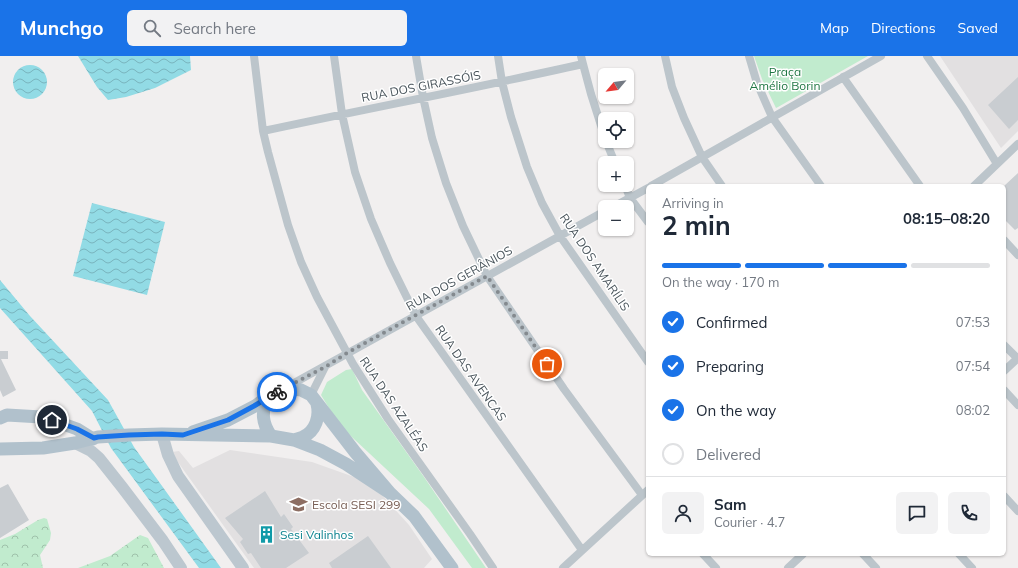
<!DOCTYPE html>
<html lang="en">
<head>
<meta charset="utf-8">
<style>
  :root { --surface:#fff; --page:#f2f2f3; --text:#1f2937; --muted:#747a83; --line:#e0e1e3; --accent:#1a73e8 }
  body { margin:0; font-family:Mulish,sans-serif; background:var(--page); color:var(--text); height:100vh; display:flex; flex-direction:column; font-size:15px; white-space:nowrap }
  * { box-sizing:border-box; margin:0 }
  p { font-size:13px; color:var(--muted) }
  .icon { flex:none; width:22px; height:22px; fill:none; stroke:currentColor; stroke-width:2; stroke-linecap:round; stroke-linejoin:round }
  .map { position:relative; flex:1; overflow:hidden }
  .details { position:absolute; left:646px; top:128px; width:360px; height:372px; display:flex; flex-direction:column; background:var(--surface); border-radius:6px; box-shadow:0 1px 3px #0004 }
  .details>* { flex:none }
  .needle { width:26px; rotate:241deg }
  .fabs { position:absolute; left:598px; top:12px; display:grid; gap:8px }
  .fabs a { display:grid; place-items:center; width:36px; height:36px; border-radius:6px; background:var(--surface); box-shadow:0 1px 3px #0004; font-size:20px }
  .pin { position:absolute; display:grid; place-items:center; width:34px; height:34px; color:#fff; margin:-17px; border:2px solid #fff; border-radius:50%; box-shadow:0 1px 4px #0007 }
  .courier { position:absolute; display:grid; place-items:center; width:40px; height:40px; margin:-20px; border:3px solid #1a73e8; border-radius:50%; background:#fff; color:#222; box-shadow:0 1px 5px #0007 }
  .head em { font-style:normal; font-weight:700 }
  .head div { display:flex; flex-direction:column-reverse }
  .head { display:flex; align-items:center; justify-content:space-between; height:68px; padding:0 16px }
  h1 { font-size:26px; font-weight:700; line-height:30px }
  .bar { display:grid; grid-template-columns:repeat(4,1fr); gap:6px 4px; align-content:center; height:48px; padding:0 16px }
  .bar i { height:5px; border-radius:3px; background:var(--line) }
  .bar .selected { background:var(--accent) }
  .bar p { grid-column:span 4 }
  .line { display:flex; align-items:center; gap:10px; padding:0 16px; border-top:1px solid var(--line) }
  .line div { flex:1 }
  .round { display:grid; place-items:center; flex:none; width:42px; height:42px; border-radius:6px; background:var(--page) }
  ol { padding:0 16px; list-style:none }
  li { display:flex; align-items:center; gap:12px; height:44px }
  li p { margin-inline-start:auto }
  li .icon { padding:4px; border-radius:50%; background:var(--accent); color:#fff; stroke-width:4 }
  li:last-child { color:var(--muted) }
  li i { width:22px; height:22px; border:2px solid var(--line); border-radius:50% }
  header { display:flex; align-items:center; gap:24px; box-sizing:border-box; height:56px; padding:0 20px; background:var(--accent); color:#fff }
  header strong { font-size:19px }
  nav { display:flex; gap:22px; margin-inline-start:auto; font-size:14px }
  .search { width:280px; height:36px; background:var(--page); display:flex; align-items:center; gap:10px; box-sizing:border-box; padding:0 14px; border-radius:6px; color:var(--muted); font-size:15px }
  .map>svg:first-child { display:block }
</style>
</head>
<body>
<header>
<strong>Munchgo</strong>
<div class="search"><svg class="icon" aria-label="search" viewBox="0 0 24 24"><circle cx="10" cy="10" r="6"/><path d="M15 15l6 6"/></svg>Search here</div>
<nav><a>Map</a><a>Directions</a><a>Saved</a></nav>
</header>
<div class="map">
<svg width="1018" height="512" viewBox="0 0 1018 512">
  <defs>
    <pattern id="forest-crowns" width="20" height="18" patternUnits="userSpaceOnUse"><rect width="20" height="18" fill="#c1ebce"/><path d="M2 6a3 3 0 1 1 6 0M12 15a3 3 0 1 1 6 0" fill="none" stroke="#9fc1aa"/></pattern>
    <pattern id="water-waves" width="16" height="10" patternUnits="userSpaceOnUse"><rect width="16" height="10" fill="#92dbe5"/><path d="M0 5q4-4 8 0t8 0" fill="none" stroke="#79b4bd"/></pattern>
  </defs>
  <rect width="100%" height="100%" fill="#f1efef"/>
  <path fill="#e2e0e1" d="M940,0H1018V75L1001,92Z
    M230,394L312,406L371,427L409,469L432,503L424,512H254L175,402L172,396L179,395L193,412Z"/>
  <path fill="url(#forest-crowns)" d="M44,462L47,463L51,477L50,484L40,499L43,512H0V484L15,478L38,464Z
    M140,479L148,482L164,512H78L110,500Z"/>
  <path fill="#c1ebce" d="M754,0H868L778,51L776,52L762,23Z
    M352,313L362,334L424,421L486,512H472L429,453L340,370L321,339L327,326L346,314Z"/>
  <path fill="url(#water-waves)" d="M78,0H190L191,14L155,32L126,41L108,44L97,31Z
    M13 26a17 17 0 1 1 34 0a17 17 0 1 1-34 0Z
    M92,147L165,166L147,239L73,220Z
    M0,224L30,260L108,344L134,391L221,512H199L111,392L92,355L0,252Z"/>
  <path fill="#c9cdd1" d="M1018,21V64L1009,73L988,49Z
    M1018,117V172L1015,174L1004,163V130Z
    M0,295H8V303H1L16,334L3,341L0,334Z
    M8,428L29,464L0,482V432Z
    M265,435L281,461L284,458L293,471L291,473L309,497L286,512H261L251,497L248,498L240,486L243,483L225,462Z
    M368,480L391,512H332L329,507Z"/>
  <g fill="none" stroke-linecap="round" stroke-linejoin="round">
    <path stroke="#bcc5cb" stroke-width="8" d="M254,0L263,75L268,96L288,169L301,206L317,241L353,308L388,363L470,478L493,512
      M334,0L342,58L355,116L371,163L390,207L416,260L582,494
      M416,0L423,41L432,82L446,127L463,170L487,220L564,333L642,439
      M498,0L502,26L511,61L527,111L542,147L560,180L648,306
      M581,0L583,8L591,38L605,82
      M665,0L672,31L684,62L702,101L722,130
      M749,0L757,27L772,61L821,130
      M927,0L963,52L997,108
      M843,21L920,130
      M263,75C370,52 476,32 583,8
      M606,85L615,107
      M625,129L630,142L648,166
      M651,130L881,0
      M974,130L1018,88
      M613,151L648,132
      M1004,184L1018,199
      M1004,289L1017,302
      M1004,315L1018,302
      M285,332L605,155
      M1004,334L1018,349
      M311,339L325,311
      M1004,440L1018,455
      M703,498L716,512
      M863,498L876,512
      M959,498L972,512
      M563,512L648,434
      M788,512L803,498"/>
    <path stroke="#bcc7cf" stroke-width="12" d="M162,378L168,399L178,420L243,512
      M75,387L91,395L99,402L122,431L163,485L181,512"/>
    <path stroke="#b1c1cc" stroke-width="13" d="M268,341C261,356 262,367 271,380
      M0,362L7,359L41,361L52,364L77,373L93,383
      M193,376L228,364L255,350L268,341L288,334L295,333L301,334L311,339L355,396L390,437L414,460L452,512
      M294,384C297,383 301,382 303,381C316,375 320,360 317,348
      M0,393L43,392L75,387L98,381L129,379L162,378L271,380L294,384L320,394L346,408L390,437"/>
  </g>
  <g fill="none" stroke-linecap="round" stroke-linejoin="round">
    <path stroke="#848a8f" stroke-width="4" stroke-dasharray="0 7.2" d="M277,336L325,311L347,297L487,220L547,308"/>
    <path stroke="#1a73e8" stroke-width="5" d="M52,364L77,373L94,382L98,381L129,379L162,378L183,379L228,364L254,350L277,336"/>
  </g>
  <defs>
    <symbol id="school-bare" viewBox="-9 -9 18 18"><path d="M0-5L7-2L0 1L-7-2ZM-4 1L0 2.5L4 1V4Q0 6-4 4Z" fill="#8d6e63" stroke="#fff" stroke-width="2.5" paint-order="stroke"/></symbol>
    <symbol id="building-bare" viewBox="-9 -9 18 18"><path d="M-4-6H4V6H1V3H-1V6H-4ZM-2.5-4.3h1.7v1.8h-1.7ZM.8-4.3h1.7v1.8H.8ZM-2.5-1h1.7V.8h-1.7ZM.8-1h1.7V.8H.8Z" fill="#0f9aa8" stroke="#fff" stroke-width="2.5" paint-order="stroke"/></symbol>
  </defs>
  <g fill-rule="evenodd">
    <use href="#school-bare" x="286" y="436" width="25" height="25"/>
    <use href="#building-bare" x="254" y="466" width="25" height="25"/>
  </g>
  <g text-anchor="middle" dominant-baseline="central" stroke-width="3" stroke-linejoin="round" paint-order="stroke">
    <g font-size="12" fill="#1f7743" stroke="#fff">
      <text x="785" y="15">Praça<tspan x="785" dy="14">Amélio Borin</tspan></text>
    </g>
    <g font-size="12" fill="#49545b" stroke="#fff">
      <text transform="translate(421 30) rotate(-11)">RUA DOS GIRASSÓIS</text>
      <text transform="translate(595 206) rotate(56)">RUA DOS AMARÍLIS</text>
      <text transform="translate(459 222) rotate(-29)">RUA DOS GERÂNIOS</text>
      <text transform="translate(471 317) rotate(55)">RUA DAS AVENCAS</text>
      <text transform="translate(394 348) rotate(56)">RUA DAS AZALÉAS</text>
    </g>
    <g font-size="12" fill="#785e54" stroke="#fff" text-anchor="start">
      <text x="312" y="448">Escola SESI 299</text>
    </g>
    <g font-size="12" fill="#0d838f" stroke="#fff" text-anchor="start">
      <text x="280" y="478">Sesi Valinhos</text>
    </g>
  </g>
</svg>
<div class="fabs">
<a><svg class="needle" viewBox="-14 -14 28 28"><path d="M0-13l5 13h-10z" fill="#e53935"/><path d="M0 13l5-13h-10z" fill="#747a83"/></svg></a>
<a><svg class="icon" aria-label="locate" viewBox="0 0 24 24"><circle cx="12" cy="12" r="6"/><path d="M12 2v4M12 18v4M2 12h4M18 12h4"/></svg></a>
<a>+</a>
<a>−</a>
</div>
<div class="pin" style="left:547px;top:308px;background:#ea580c"><svg class="icon" aria-label="bag" viewBox="0 0 24 24"><path d="M5 8h14l-1 12H6zM9 8a3 3 0 0 1 6 0"/></svg></div>
<div class="pin" style="left:52px;top:364px;background:#1f2937"><svg class="icon" aria-label="home" viewBox="0 0 24 24"><path d="M3 11l9-7 9 7M6 9v11h12V9"/></svg></div>
<div class="courier" style="left:277px;top:336px"><svg class="icon" aria-label="bike" viewBox="0 0 24 24"><circle cx="6" cy="16" r="4"/><circle cx="18" cy="16" r="4"/><path d="M6 16l4-8h5l3 8M10 8l3 8H6M13 5h3"/></svg></div>
<section class="details">
<div class="head"><div><h1>2 min</h1><p>Arriving in</p></div><em>08:15–08:20</em></div>
<div class="bar"><i class="selected"></i><i class="selected"></i><i class="selected"></i><i></i><p>On the way · 170 m</p></div>
<ol>
<li><svg class="icon" aria-label="check" viewBox="0 0 24 24"><path d="M5 12l5 5 9-10"/></svg>Confirmed<p>07:53</p></li>
<li><svg class="icon" aria-label="check" viewBox="0 0 24 24"><path d="M5 12l5 5 9-10"/></svg>Preparing<p>07:54</p></li>
<li><svg class="icon" aria-label="check" viewBox="0 0 24 24"><path d="M5 12l5 5 9-10"/></svg>On the way<p>08:02</p></li>
<li><i></i>Delivered</li>
</ol>
<div class="line" style="height:72px"><a class="round"><svg class="icon" aria-label="person" viewBox="0 0 24 24"><circle cx="12" cy="8" r="4"/><path d="M4 21q1-7 8-7t8 7"/></svg></a><div><b>Sam</b><p>Courier · 4.7</p></div><a class="round"><svg class="icon" aria-label="chat" viewBox="0 0 24 24"><path d="M4 5h16v11H9l-5 4z"/></svg></a><a class="round"><svg class="icon" aria-label="phone" viewBox="0 0 24 24"><path d="M5 4h4l2 5-3 2q2 4 5 5l2-3 5 2v4C11 20 4 13 5 4z"/></svg></a></div>
</section>
</div>
</body>
</html>
